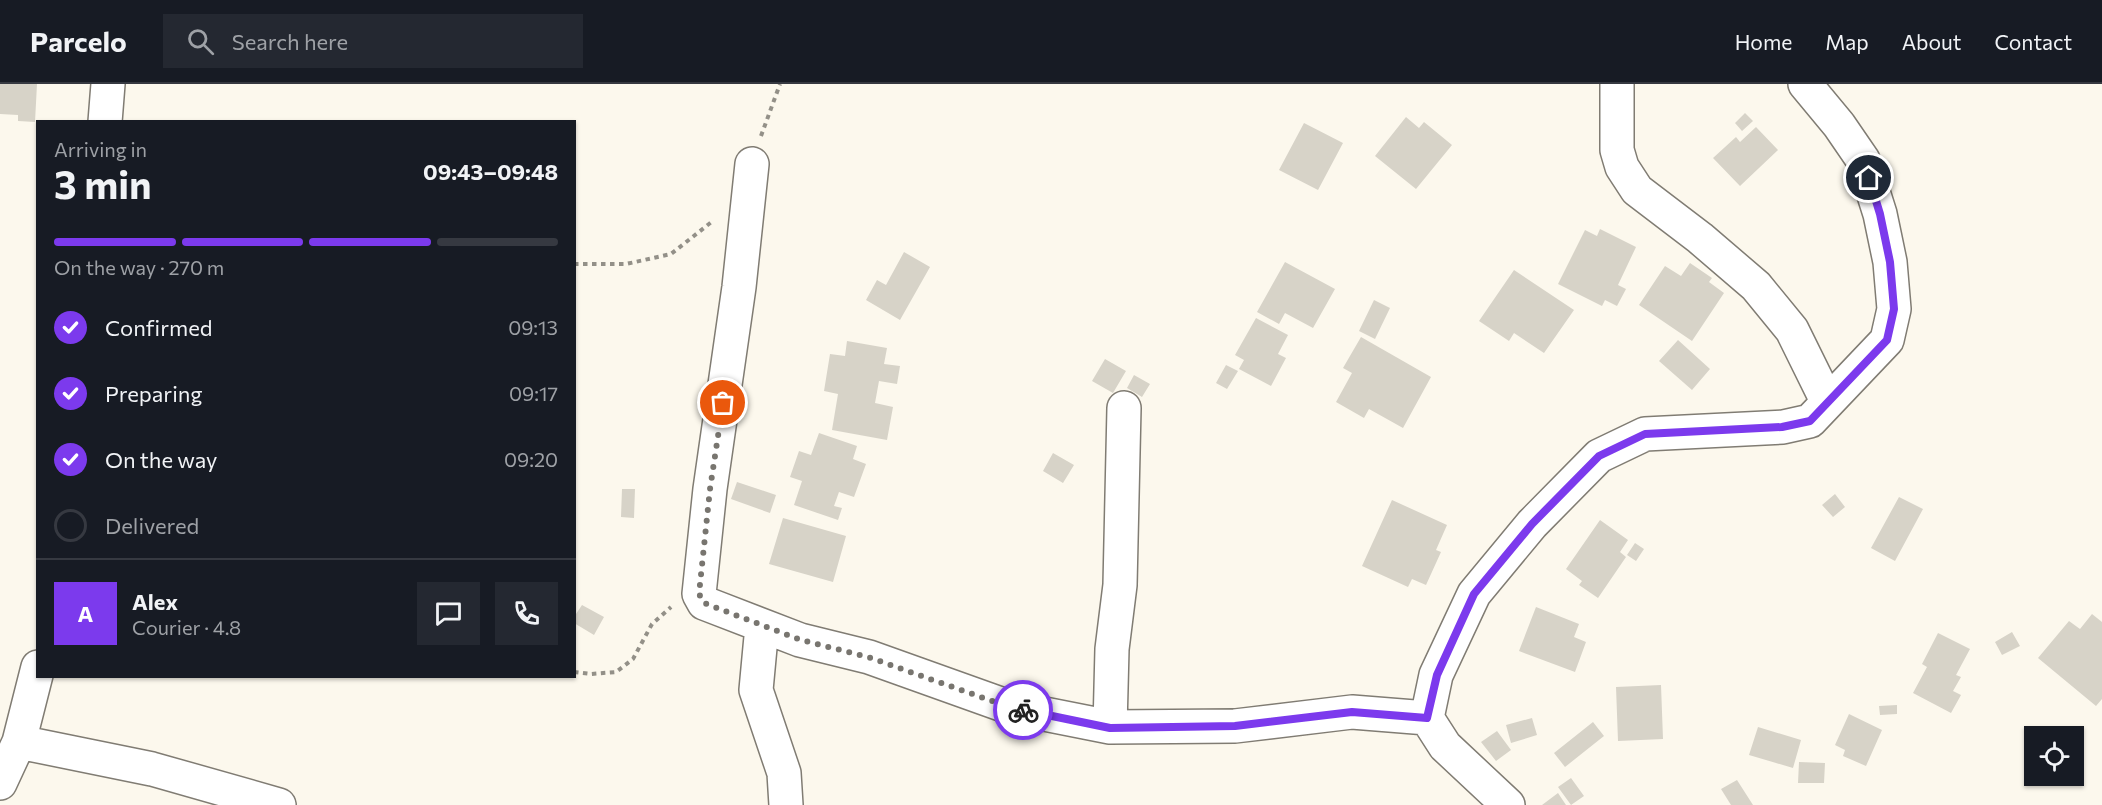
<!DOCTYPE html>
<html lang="en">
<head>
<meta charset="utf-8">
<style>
  :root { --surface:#171b24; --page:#242831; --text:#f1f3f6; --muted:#9ea1a6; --line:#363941; --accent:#7c3aed }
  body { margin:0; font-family:Commissioner,sans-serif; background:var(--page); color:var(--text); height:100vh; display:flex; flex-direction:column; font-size:22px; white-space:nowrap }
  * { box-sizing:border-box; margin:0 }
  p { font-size:20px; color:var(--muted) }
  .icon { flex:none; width:33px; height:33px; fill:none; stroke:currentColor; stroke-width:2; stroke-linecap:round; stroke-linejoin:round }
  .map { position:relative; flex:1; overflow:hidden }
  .details { position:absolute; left:36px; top:36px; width:540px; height:558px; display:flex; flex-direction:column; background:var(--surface); border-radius:0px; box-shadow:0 2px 4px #0004 }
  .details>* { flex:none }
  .fabs { position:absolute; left:2024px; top:642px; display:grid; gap:12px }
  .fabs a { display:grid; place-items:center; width:60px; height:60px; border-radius:0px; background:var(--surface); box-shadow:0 2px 4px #0004; font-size:30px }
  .pin { position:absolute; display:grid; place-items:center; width:51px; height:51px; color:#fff; margin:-26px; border:3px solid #fff; border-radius:50%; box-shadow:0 2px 6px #0007 }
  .courier { position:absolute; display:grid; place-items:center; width:60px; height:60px; margin:-30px; border:4px solid #7c3aed; border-radius:50%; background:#fff; color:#222; box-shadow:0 2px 8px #0007 }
  .overview em { font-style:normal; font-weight:700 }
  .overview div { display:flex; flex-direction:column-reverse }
  .overview { display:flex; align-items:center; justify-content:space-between; height:102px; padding:0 18px }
  h1 { font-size:39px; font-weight:700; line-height:45px }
  .bar { display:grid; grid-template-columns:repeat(4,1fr); gap:9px 6px; align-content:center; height:72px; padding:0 18px }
  .bar i { height:8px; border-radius:4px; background:var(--line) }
  .bar .selected { background:var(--accent) }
  .bar p { grid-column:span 4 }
  .line { display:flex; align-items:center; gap:15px; padding:0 18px; border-top:2px solid var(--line) }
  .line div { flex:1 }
  .round { display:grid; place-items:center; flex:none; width:63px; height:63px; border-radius:0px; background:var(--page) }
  ol { padding:0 18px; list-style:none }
  li { display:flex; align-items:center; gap:18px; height:66px }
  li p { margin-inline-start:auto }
  li .icon { padding:6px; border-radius:50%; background:var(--accent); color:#fff; stroke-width:4 }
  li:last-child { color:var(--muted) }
  li i { width:33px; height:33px; border:3px solid var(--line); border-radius:50% }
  header { display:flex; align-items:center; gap:36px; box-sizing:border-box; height:84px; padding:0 30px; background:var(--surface); border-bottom:2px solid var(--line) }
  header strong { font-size:28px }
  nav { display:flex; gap:33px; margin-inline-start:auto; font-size:21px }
  .search { width:420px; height:54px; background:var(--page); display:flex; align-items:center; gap:15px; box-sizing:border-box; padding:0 21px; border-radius:0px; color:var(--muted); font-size:22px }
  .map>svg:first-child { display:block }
</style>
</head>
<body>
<header>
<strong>Parcelo</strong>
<div class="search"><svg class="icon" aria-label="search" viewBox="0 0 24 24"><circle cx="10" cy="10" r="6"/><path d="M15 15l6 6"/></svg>Search here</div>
<nav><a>Home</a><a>Map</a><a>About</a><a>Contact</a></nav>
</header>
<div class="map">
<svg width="2102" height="721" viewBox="0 0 2102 721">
  <rect width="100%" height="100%" fill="#fcf8ed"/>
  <path fill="#d7d3c8" d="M0,0H37L35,38L18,37V31L0,30Z
    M1745,29L1753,37L1742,47L1735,39Z
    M1406,33L1419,44L1424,38L1452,61L1416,105L1375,72Z
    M1304,39L1343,59L1318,106L1279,86Z
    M1756,43L1778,66L1740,102L1713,74L1736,53L1740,58Z
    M1600,145L1636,163L1618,201L1626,205L1617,222L1605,216L1602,222L1558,200L1585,146L1597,152Z
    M904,168L930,183L900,236L866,216L877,196L886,201Z
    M1285,178L1335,205L1313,244L1285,229L1279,240L1257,228Z
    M1690,179L1712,194L1709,198L1724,209L1692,257L1639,221L1665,182L1681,192Z
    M1514,186L1574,226L1544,269L1514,249L1509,257L1479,237Z
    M1374,216L1390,224L1375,255L1359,247Z
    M1256,234L1288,251L1278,270L1286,274L1271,302L1239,285L1244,276L1235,271Z
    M1361,253L1431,293L1403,344L1369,325L1364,334L1336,318L1352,289L1343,284Z
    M1678,256L1710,285L1692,306L1659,277Z
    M847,257L887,264L884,280L900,282L897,300L879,297L875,319L893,323L887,356L832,346L838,310L824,307L830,270L845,272Z
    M1105,275L1126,287L1113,309L1092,297Z
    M1226,281L1238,287L1227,305L1216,299Z
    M1134,291L1150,300L1142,313L1127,304Z
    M819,349L857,362L853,375L866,380L854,413L839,408L834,422L842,424L838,436L794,421L802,397L790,393L799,367L811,371Z
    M1053,369L1074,381L1063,399L1043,387Z
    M737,398L776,411L770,429L731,415Z
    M622,405H635L634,434L621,433Z
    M1835,410L1845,423L1833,433L1822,421Z
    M1899,413L1923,425L1895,477L1871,464Z
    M1392,416L1447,441L1436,466L1441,468L1426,501L1412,495L1408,503L1362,482Z
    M783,434L846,452L833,498L769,480Z
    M1600,436L1628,456L1620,468L1626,473L1598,514L1579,501L1582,497L1566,485Z
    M1635,459L1644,465L1636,477L1627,471Z
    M582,521L604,533L594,551L574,539V533Z
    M1536,523L1579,540L1574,553L1586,558L1575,588L1519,567Z
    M2092,530L2102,538V615L2096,622L2038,574L2069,537L2080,545Z
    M2012,548L2020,562L2002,571L1995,558Z
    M1938,549L1970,565L1956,591L1961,593L1953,607L1961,611L1951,629L1913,609L1927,583L1922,580Z
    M1661,601L1663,655L1618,657L1616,603Z
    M1897,621V630L1880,631L1879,622Z
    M1849,630L1882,646L1866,682L1843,672L1845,666L1835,661Z
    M1532,634L1537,651L1511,659L1506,641Z
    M1593,638L1604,652L1565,683L1554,669Z
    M1758,643L1801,656L1793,684L1749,671Z
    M1497,647L1511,666L1496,677L1481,658Z
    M1799,678L1825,679L1824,699H1798Z
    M1571,694L1584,712L1571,721L1558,703Z
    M1737,696L1753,721H1731L1721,705Z
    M1558,709L1566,721H1542Z"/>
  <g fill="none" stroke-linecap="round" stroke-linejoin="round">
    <defs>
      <path id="minor" d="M1617,0V66L1622,83L1637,106L1700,154L1756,202L1792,246L1827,317
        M105,38L108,0
        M752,80L739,203L710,405L699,510L704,519L800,556L869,573L1009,623L1110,643L1235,642L1352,628L1427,634
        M762,542L756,606L784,689L786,721
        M1110,643L1112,565L1120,501L1124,324
        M19,658L152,685L279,721
        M0,699L19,658L38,583
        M1508,721L1445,662L1427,634L1436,591L1474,510L1532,440L1599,372L1645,350L1783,343L1810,337L1887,256L1894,225L1890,178L1880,130L1863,76L1839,41L1805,0"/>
    </defs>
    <use href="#minor" stroke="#807c73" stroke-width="36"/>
    <path stroke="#939088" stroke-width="4" stroke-dasharray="4.5 4.5" stroke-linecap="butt" d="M761,52L780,0
      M574,180H626L671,170L714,136
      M574,588L591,590L616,588L633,575L652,540L671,523"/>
    <use href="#minor" stroke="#fff" stroke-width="33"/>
  </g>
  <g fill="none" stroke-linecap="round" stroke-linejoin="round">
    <path stroke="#78756f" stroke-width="6" stroke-dasharray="0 10.8" d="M723,319L710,405L699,510L704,519L801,556L868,573L1009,623L1023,626"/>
    <path stroke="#7c3aed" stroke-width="8" d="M1023,626L1110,644L1235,642L1352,628L1427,634L1437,591L1474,510L1532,440L1599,372L1645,350L1782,343L1810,337L1887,256L1894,225L1890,178L1880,130L1869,94"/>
  </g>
</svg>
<div class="fabs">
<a><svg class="icon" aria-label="locate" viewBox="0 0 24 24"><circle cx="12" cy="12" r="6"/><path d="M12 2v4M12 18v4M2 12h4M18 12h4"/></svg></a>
</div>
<div class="pin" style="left:723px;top:319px;background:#ea580c"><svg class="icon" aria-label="bag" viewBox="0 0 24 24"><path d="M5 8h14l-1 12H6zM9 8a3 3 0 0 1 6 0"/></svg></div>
<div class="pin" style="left:1869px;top:94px;background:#1f2937"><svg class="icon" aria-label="home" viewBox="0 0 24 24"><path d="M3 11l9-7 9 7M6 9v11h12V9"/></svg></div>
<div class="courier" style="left:1023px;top:626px"><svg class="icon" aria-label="bike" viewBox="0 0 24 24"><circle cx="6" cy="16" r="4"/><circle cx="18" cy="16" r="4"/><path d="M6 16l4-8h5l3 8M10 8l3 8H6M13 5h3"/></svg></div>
<section class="details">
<div class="overview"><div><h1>3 min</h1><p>Arriving in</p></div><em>09:43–09:48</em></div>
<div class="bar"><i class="selected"></i><i class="selected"></i><i class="selected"></i><i></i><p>On the way · 270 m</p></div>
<ol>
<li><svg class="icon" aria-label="check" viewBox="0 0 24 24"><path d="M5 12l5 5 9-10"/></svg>Confirmed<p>09:13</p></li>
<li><svg class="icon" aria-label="check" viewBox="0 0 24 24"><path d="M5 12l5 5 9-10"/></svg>Preparing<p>09:17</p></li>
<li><svg class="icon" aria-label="check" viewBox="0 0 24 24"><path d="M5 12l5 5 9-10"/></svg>On the way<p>09:20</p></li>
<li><i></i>Delivered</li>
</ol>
<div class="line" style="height:108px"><b class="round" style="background:var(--accent);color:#fff">A</b><div><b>Alex</b><p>Courier · 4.8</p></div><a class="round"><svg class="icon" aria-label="chat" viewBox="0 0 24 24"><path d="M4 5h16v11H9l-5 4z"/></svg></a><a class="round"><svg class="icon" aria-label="phone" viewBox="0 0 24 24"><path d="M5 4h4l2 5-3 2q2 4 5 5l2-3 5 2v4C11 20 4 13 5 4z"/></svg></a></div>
</section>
</div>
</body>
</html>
